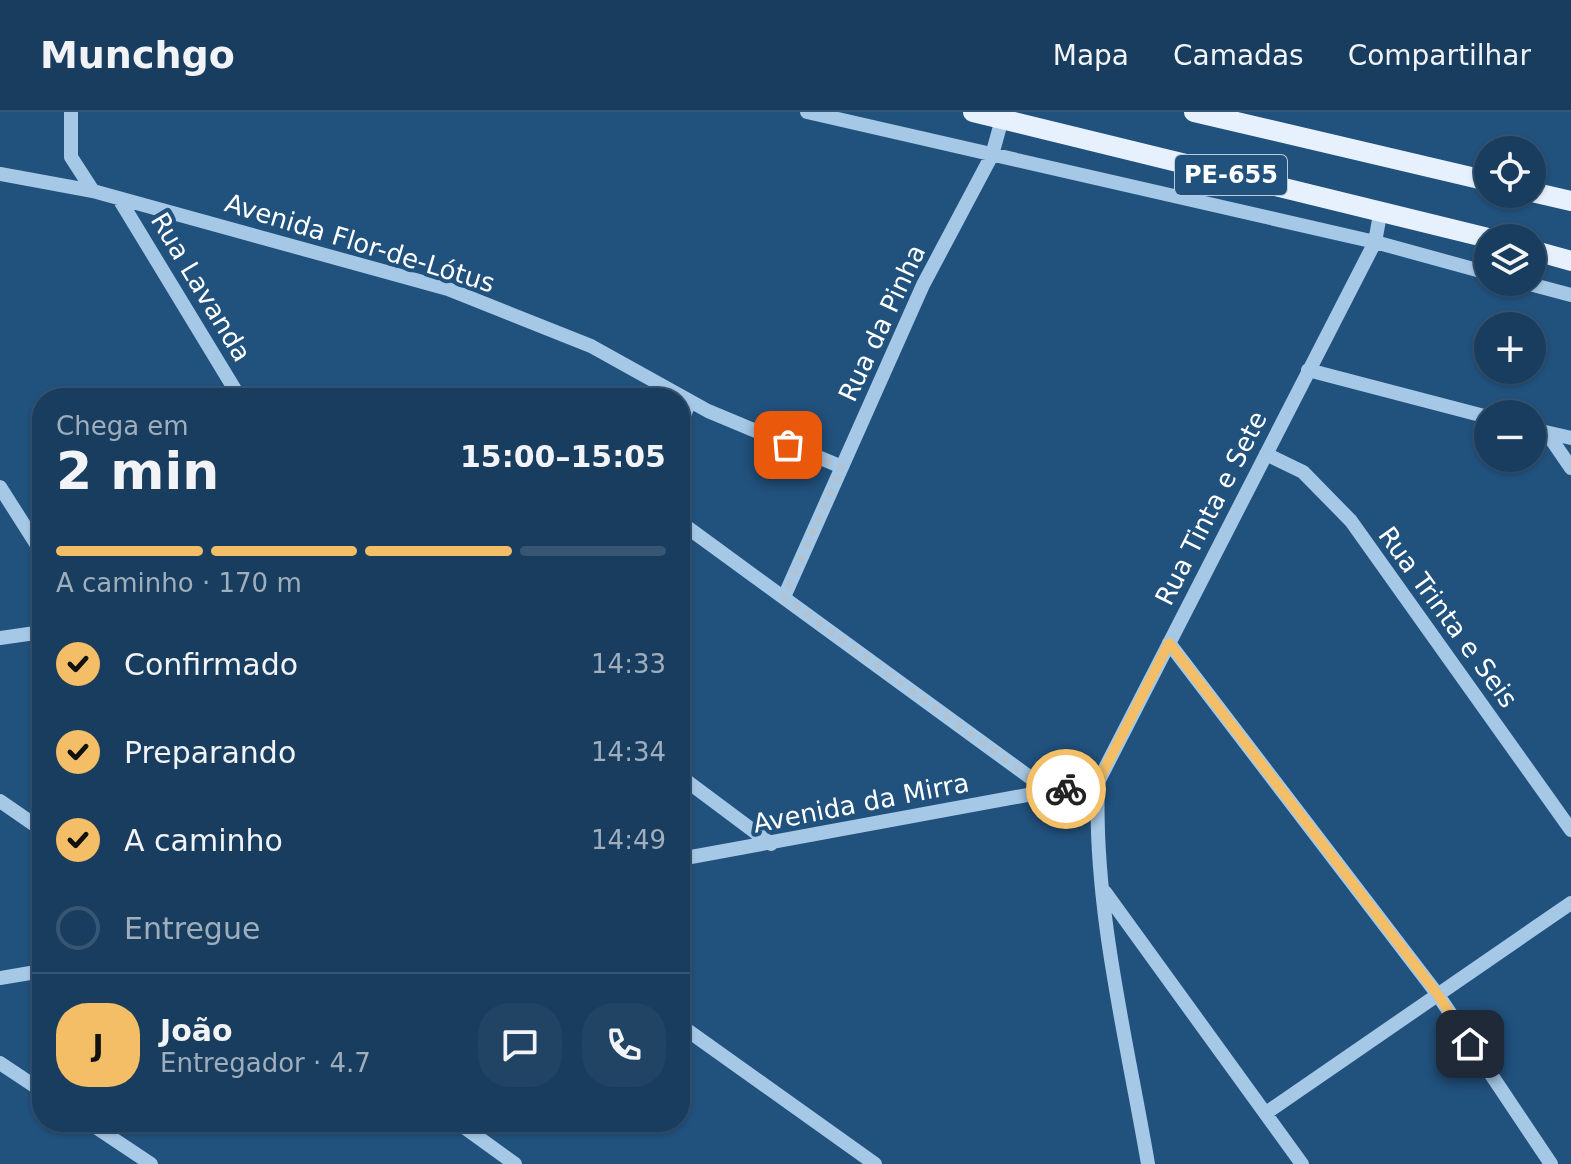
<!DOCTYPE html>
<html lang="pt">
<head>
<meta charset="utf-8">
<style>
  :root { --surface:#193d5e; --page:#224464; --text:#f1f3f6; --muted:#9faebc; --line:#375673; --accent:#f3be66 }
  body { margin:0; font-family:"DejaVu Sans",sans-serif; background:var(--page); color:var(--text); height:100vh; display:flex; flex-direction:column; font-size:30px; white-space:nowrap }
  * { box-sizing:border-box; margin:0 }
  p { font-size:26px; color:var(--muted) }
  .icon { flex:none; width:44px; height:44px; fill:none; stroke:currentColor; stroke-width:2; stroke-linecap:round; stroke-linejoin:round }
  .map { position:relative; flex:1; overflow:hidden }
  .drawer { position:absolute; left:32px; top:276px; width:658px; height:744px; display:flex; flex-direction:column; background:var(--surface); border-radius:32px; box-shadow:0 2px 6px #0004,0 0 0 2px var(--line) }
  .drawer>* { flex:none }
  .tools { position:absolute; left:1474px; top:24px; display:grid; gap:16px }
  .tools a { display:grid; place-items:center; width:72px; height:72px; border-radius:50%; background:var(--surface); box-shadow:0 2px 6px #0004,0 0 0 2px var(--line); font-size:40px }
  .pin { position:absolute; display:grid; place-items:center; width:68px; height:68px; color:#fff; margin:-34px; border-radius:16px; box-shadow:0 4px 12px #0006 }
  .courier { position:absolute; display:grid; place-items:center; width:80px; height:80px; margin:-40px; border:6px solid #f3be66; border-radius:50%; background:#fff; color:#222; box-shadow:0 2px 10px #0007 }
  .overview em { font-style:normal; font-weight:700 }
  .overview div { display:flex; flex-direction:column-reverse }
  .overview { display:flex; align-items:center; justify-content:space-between; height:136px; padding:0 24px }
  h1 { font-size:52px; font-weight:700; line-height:60px }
  .bar { display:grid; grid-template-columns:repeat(4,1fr); gap:12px 8px; align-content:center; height:96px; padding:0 24px }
  .bar i { height:10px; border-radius:6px; background:var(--line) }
  .bar .selected { background:var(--accent) }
  .bar p { grid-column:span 4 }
  .line { display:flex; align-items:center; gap:20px; padding:0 24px; border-top:2px solid var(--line) }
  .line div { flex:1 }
  .round { display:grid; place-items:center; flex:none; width:84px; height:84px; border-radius:32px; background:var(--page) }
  ol { padding:0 24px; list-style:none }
  li { display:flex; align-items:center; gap:24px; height:88px }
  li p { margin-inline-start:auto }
  li .icon { padding:8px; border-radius:50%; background:var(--accent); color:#111; stroke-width:4 }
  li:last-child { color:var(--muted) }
  li i { width:44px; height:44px; border:4px solid var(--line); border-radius:50% }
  header { display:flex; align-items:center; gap:48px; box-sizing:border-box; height:112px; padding:0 40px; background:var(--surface); border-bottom:2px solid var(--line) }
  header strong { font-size:38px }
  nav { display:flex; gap:44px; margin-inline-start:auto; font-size:28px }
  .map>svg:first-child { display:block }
</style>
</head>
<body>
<header>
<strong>Munchgo</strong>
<nav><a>Mapa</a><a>Camadas</a><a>Compartilhar</a></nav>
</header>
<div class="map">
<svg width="1571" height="1052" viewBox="0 0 1571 1052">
  <rect width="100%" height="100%" fill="#21517d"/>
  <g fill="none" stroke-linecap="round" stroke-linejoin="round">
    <path stroke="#a5c8e6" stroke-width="14" d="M71,0V45L93,79
      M807,0L1375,130L1488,161
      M0,62L93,79L448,177L591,234L708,299L842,355
      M121,90L240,286
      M1522,170L1571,183
      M1308,258L1488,305
      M680,313L690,289
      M1532,317L1571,326
      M1547,321L1571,356
      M1266,342L1303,360L1351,409L1571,718
      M0,375L42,441
      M680,410L1050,680
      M784,485L923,173L992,43L1002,7
      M0,526L42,520
      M1169,531L1438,883L1551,1052
      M680,664L771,732
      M0,689L42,718
      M680,747L1098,670
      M1105,780L1302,1052
      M0,866L42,859
      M680,913L875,1052
      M0,951L42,979
      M1266,1001L1571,791
      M88,1010L151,1052
      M457,1010L515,1052
      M1148,1052C1127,929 1093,794 1098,670L1375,130L1381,97"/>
    <path stroke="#e6f1fd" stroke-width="20" d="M973,0L1488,126
      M1194,0L1488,69
      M1532,80L1571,89
      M1532,138L1571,149"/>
  </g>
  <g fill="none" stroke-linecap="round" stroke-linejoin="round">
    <path stroke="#b1c2d2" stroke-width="8" stroke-dasharray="0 14.4" d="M788,333L842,355L784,485L1050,680L1066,677"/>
    <path stroke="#f3be66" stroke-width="10" d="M1066,677L1098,670L1169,531L1438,883L1470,932"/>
  </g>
  <g text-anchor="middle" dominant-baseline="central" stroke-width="8" stroke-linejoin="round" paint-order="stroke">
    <rect fill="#21517d" stroke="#bccbd8" stroke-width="2" x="1175" y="43" width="112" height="40" rx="6"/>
    <g font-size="24" font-weight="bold" fill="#fff">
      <text x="1231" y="63">PE-655</text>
    </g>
    <g font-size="26" fill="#fff" stroke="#21517d">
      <text transform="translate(360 131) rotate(17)">Avenida Flor-de-Lótus</text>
      <text transform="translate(201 175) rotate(59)">Rua Lavanda</text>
      <text transform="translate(882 211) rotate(-65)">Rua da Pinha</text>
      <text transform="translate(1211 396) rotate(-63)">Rua Tinta e Sete</text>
      <text transform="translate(1448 505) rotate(54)">Rua Trinta e Seis</text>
      <text transform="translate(861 691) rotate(-11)">Avenida da Mirra</text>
    </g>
  </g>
</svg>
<div class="tools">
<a><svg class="icon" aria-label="locate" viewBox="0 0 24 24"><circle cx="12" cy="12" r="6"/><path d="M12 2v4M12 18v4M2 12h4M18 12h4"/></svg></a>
<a><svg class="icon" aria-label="layers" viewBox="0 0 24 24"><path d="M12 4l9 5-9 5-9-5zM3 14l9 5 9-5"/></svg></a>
<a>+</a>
<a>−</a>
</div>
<div class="pin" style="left:788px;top:333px;background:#ea580c"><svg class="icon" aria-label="bag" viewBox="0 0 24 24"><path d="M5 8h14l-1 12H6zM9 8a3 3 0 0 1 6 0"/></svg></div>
<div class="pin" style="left:1470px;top:932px;background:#1f2937"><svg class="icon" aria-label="home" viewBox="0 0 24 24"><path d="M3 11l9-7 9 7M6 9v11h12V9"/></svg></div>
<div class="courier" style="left:1066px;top:677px"><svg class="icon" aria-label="bike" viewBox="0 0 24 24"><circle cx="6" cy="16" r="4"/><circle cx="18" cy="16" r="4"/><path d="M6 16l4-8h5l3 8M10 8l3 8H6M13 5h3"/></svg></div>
<section class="drawer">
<div class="overview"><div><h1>2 min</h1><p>Chega em</p></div><em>15:00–15:05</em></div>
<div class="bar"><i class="selected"></i><i class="selected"></i><i class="selected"></i><i></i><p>A caminho · 170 m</p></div>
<ol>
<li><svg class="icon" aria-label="check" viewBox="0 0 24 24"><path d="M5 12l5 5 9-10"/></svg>Confirmado<p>14:33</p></li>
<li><svg class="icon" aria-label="check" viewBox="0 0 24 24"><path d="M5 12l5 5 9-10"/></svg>Preparando<p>14:34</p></li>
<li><svg class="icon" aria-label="check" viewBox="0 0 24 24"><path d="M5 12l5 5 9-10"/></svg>A caminho<p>14:49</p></li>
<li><i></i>Entregue</li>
</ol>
<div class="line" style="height:144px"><b class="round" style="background:var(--accent);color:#111">J</b><div><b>João</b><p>Entregador · 4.7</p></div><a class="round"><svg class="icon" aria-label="chat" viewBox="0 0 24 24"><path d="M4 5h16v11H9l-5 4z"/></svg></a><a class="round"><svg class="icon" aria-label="phone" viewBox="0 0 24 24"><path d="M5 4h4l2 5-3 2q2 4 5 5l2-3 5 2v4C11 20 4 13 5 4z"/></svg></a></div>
</section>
</div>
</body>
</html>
